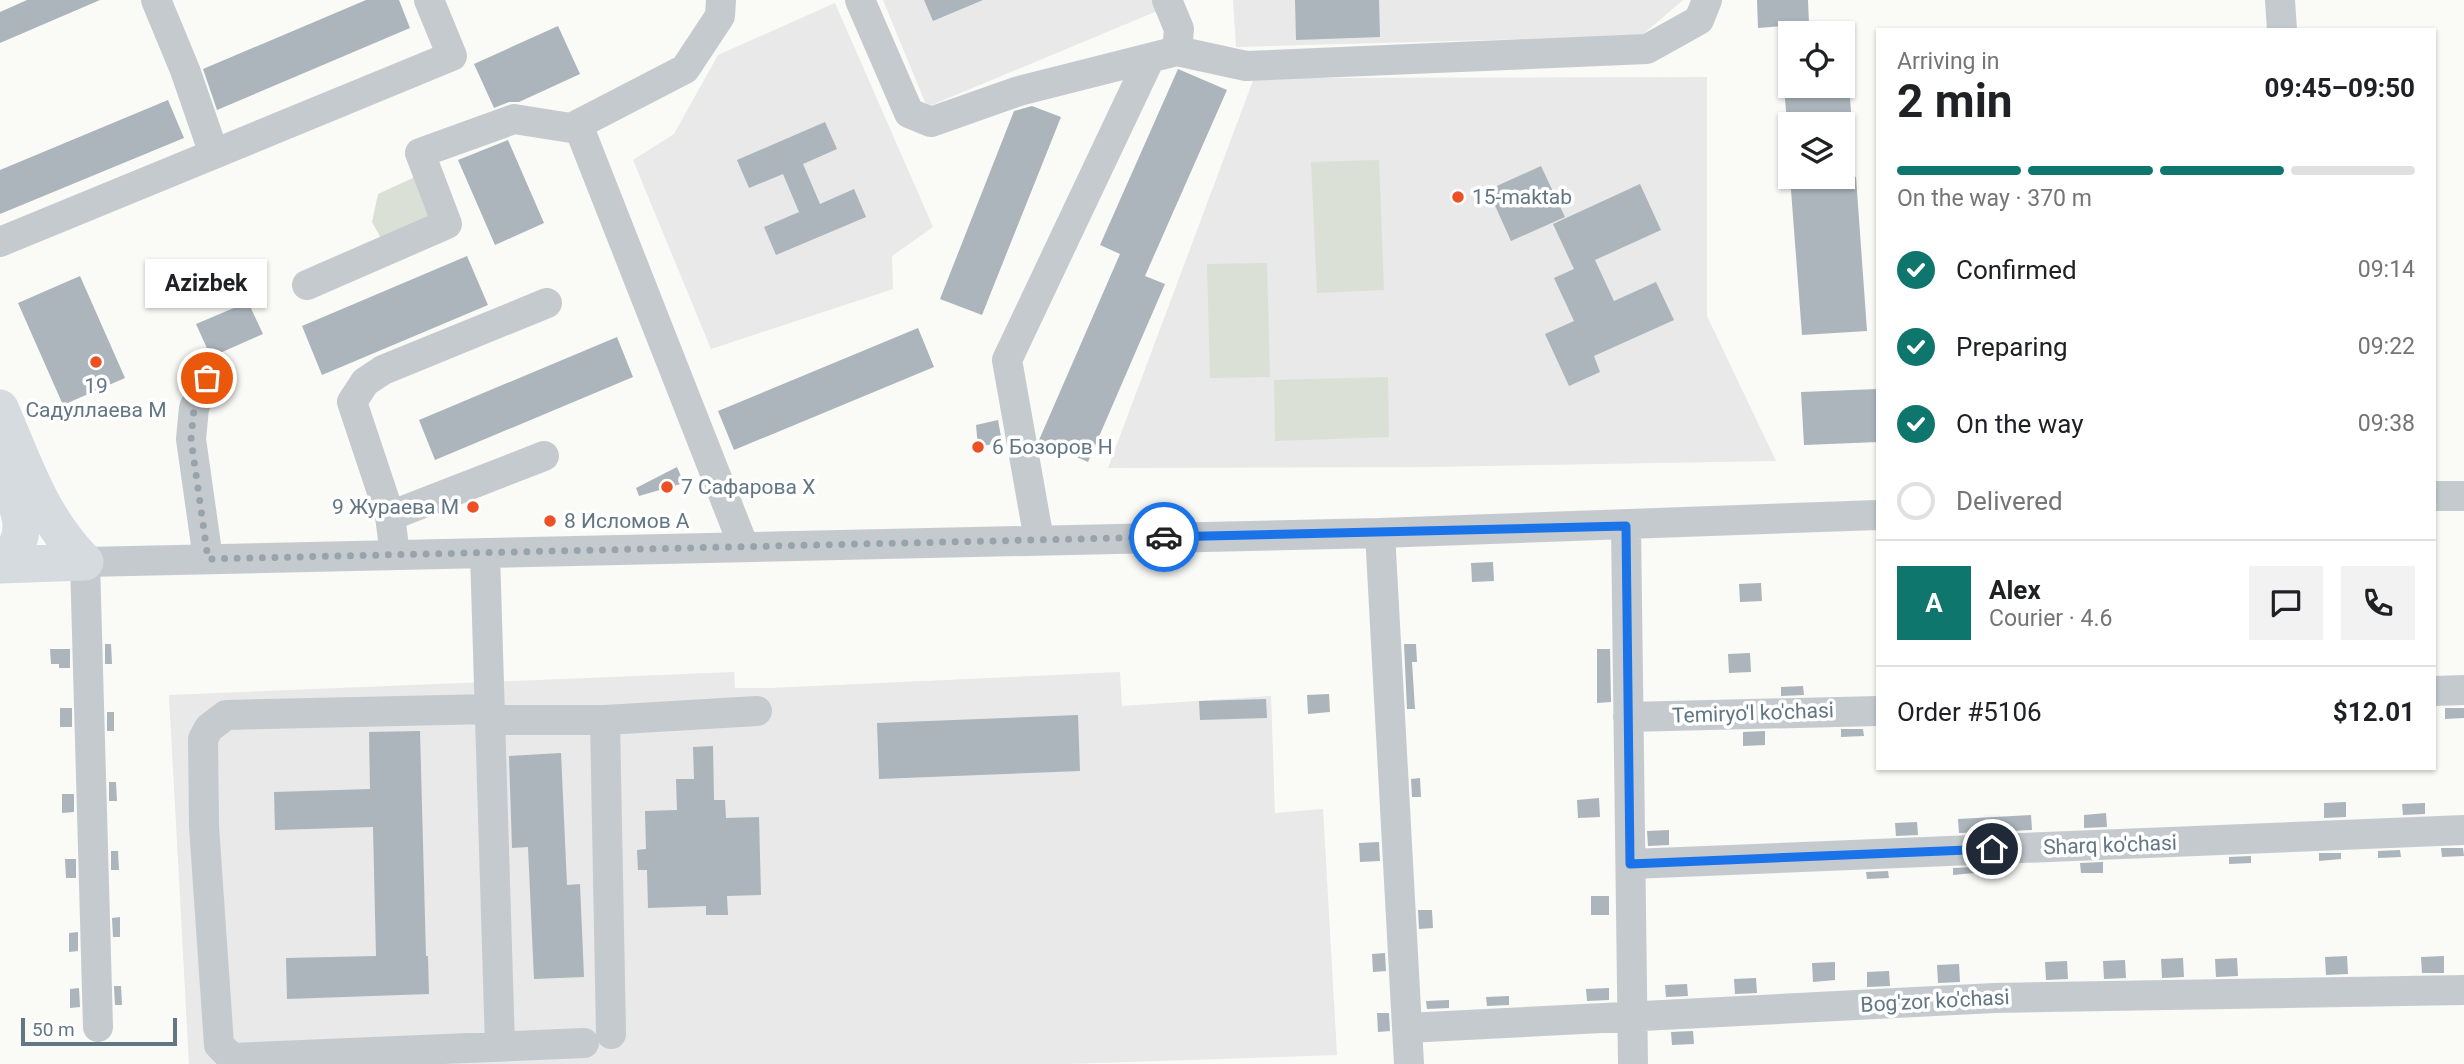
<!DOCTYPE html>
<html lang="en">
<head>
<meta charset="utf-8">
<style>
  :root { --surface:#fff; --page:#f2f2f2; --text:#202124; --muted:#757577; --line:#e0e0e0; --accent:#0f766e }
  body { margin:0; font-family:Roboto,sans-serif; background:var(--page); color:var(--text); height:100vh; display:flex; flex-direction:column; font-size:26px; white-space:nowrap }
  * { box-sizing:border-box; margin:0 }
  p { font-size:23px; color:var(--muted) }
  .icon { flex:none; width:38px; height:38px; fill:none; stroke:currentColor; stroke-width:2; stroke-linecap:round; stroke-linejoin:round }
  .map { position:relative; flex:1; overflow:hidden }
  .drawer { position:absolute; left:1876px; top:28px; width:560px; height:742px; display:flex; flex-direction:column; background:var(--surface); border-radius:0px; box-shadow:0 2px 5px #0004 }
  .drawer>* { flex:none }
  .controls { position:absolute; left:1778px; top:21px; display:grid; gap:14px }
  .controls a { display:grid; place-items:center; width:77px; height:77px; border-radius:0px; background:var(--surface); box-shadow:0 2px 5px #0004; font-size:35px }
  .scale { position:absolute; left:21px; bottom:18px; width:156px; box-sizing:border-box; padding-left:7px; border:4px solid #637684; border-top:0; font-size:19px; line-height:24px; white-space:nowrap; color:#637684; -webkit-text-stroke:5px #fff; paint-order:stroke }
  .pin { position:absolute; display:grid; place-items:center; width:60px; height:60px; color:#fff; margin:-30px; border:4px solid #fff; border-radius:50%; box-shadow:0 2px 7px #0007 }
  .courier { position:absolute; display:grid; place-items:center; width:70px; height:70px; margin:-35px; border:5px solid #1a73e8; border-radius:50%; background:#fff; color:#222; box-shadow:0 2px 9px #0007 }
  .bubble { position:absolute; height:49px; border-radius:0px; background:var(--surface); box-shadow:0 2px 5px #0004; font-size:23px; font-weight:700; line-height:49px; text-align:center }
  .overview em { font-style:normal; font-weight:700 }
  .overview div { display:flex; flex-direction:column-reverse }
  .overview { display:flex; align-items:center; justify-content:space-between; height:119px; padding:0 21px }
  h1 { font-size:46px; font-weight:700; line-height:52px }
  .bar { display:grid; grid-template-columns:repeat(4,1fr); gap:10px 7px; align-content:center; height:84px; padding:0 21px }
  .bar i { height:9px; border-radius:5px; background:var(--line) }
  .bar .on { background:var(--accent) }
  .bar p { grid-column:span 4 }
  .line { display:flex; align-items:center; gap:18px; padding:0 21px; border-top:2px solid var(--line) }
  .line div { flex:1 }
  .round { display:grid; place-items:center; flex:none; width:74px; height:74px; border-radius:0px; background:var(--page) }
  ol { padding:0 21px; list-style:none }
  li { display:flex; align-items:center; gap:21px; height:77px }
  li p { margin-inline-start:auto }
  li .icon { padding:7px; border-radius:50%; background:var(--accent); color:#fff; stroke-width:4 }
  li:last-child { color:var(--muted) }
  li i { width:38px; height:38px; border:4px solid var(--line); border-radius:50% }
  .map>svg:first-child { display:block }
</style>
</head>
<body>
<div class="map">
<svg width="2464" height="1064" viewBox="0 0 2464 1064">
  <rect width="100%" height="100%" fill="#fafaf7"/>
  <path fill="#e8e9e8" d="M883,0H1158L1162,9L927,107Z
    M1233,0H1683L1641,36L1236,47Z
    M835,3L933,227L892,256L893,289L711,349L633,160L674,134L718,55Z
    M1707,77V316L1776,461L1430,467L1108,468L1254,78Z
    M734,672L735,688H770L1120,672L1122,706L1271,696L1275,813L1323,809L1337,1055L1068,1064H189L169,695Z"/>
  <path fill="#dae0d6" d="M1379,160L1384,290L1317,293L1311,162Z
    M415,177L432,215L382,240L372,222L378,194Z
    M1267,263L1270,377L1210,378L1207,264Z
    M1388,377L1389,437L1275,441L1274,380Z"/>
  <path fill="#abb5bb" d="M27,0H100L0,43V12Z
    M366,0H399L410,28L217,110L203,69Z
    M924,0H983L933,21Z
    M1295,0H1379L1380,37L1296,40Z
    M1757,0H1808L1809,24L1758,28Z
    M558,26L580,74L519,102H509L494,108L474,64Z
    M1178,69L1227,90L1145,276L1165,284L1088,462L1039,440L1120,254L1100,245Z
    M1784,86H1849L1852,124H1787Z
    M168,100L184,138L0,214V170Z
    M1032,106L1061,117L982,315L940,299L1014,111Z
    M825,122L837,149L803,164L820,204L854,189L866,217L776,255L764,227L799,212L783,174L749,188L737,160Z
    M508,140L544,223L495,245L458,160Z
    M1541,166L1565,217L1511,241L1488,190Z
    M1790,177H1856L1867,331L1802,335Z
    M1640,184L1661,230L1595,260L1614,301L1656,282L1674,320L1594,356L1600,372L1569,386L1545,334L1574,321L1554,278L1574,269L1553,224Z
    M467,256L488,305L322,375L302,326Z
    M80,276L125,378L63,405L18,303Z
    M248,302L263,334L211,357L196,324Z
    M918,328L934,367L734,450L718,411Z
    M617,337L633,377L435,460L419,420Z
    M1878,389V442L1804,445L1801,392Z
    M998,420L1002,442L978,447L976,425Z
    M677,467L684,483L639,496L636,488Z
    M1493,562L1494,581L1472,582L1471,563Z
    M1761,583L1762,601L1740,602L1739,584Z
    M105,644H111L112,664H105Z
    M1404,644H1416L1417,662H1412L1415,709H1407Z
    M50,649H70V668H59V664H51Z
    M1597,649H1610L1611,702L1597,703Z
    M1750,653L1751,672L1729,673L1728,654Z
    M1803,686L1804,695L1781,696V687Z
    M1329,694L1330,712L1308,714L1307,695Z
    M1266,699L1267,718L1200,720L1199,701Z
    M60,708H72V727H60Z
    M2445,708H2464V718L2445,719Z
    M107,712H114V731H107Z
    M1078,715L1080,771L879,779L877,723Z
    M1841,729H1863L1864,736L1841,737Z
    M420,731L426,956H428L429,994L287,999L286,958L376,956L373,827L275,830L274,792L370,789L369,732Z
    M1765,731V745L1743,746V732Z
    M713,746L714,800H725L726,818L759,817L761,895L727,896L728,915H706V906L648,908L647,870H638L637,850L646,849L645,811L677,810L676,779H694L693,747Z
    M561,753L567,885L580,884L584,977L534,979L528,847L512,848L509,756Z
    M1420,778L1421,797H1412L1411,779Z
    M109,782H116L117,801H109Z
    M62,794H74V812L62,813Z
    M1599,798L1600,817L1578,818L1577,800Z
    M2346,802V817L2324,818V803Z
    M2425,803V814L2403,815L2402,804Z
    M2106,813L2107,827L2084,828V815Z
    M2031,815L2032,830L1959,833L1958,819Z
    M1917,822L1918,835L1896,836L1895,823Z
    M1669,830V845L1648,846L1647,831Z
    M1379,842L1380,861L1360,862L1359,843Z
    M2441,848H2463L2464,856L2442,857Z
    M2400,850L2401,857L2378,858V851Z
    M111,851H118L119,870H111Z
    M2319,853H2341V859L2319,861Z
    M2251,856V863L2229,864V857Z
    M65,859H76V878H66Z
    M2103,862V873H2081L2080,863Z
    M1975,867V873L1953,875V868Z
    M1888,871L1889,878L1867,879L1866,872Z
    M1591,896H1609V915H1591Z
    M1418,910H1432L1433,928L1419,929Z
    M120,917V937H113L112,918Z
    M78,932V951L69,952V933Z
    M1385,953L1386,971L1373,972L1372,954Z
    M2347,956L2348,974L2326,975L2325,957Z
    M2444,956V973H2422L2421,957Z
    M2183,958L2184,977L2162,978L2161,959Z
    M2237,958L2238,976L2216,977L2215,959Z
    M2125,960L2126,978L2104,979L2103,961Z
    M2067,961L2068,979L2046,980L2045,962Z
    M1835,962V980L1813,982L1812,963Z
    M1959,964L1960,982L1938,983L1937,965Z
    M1889,971L1890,986L1867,987V972Z
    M1756,978L1757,993L1735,994L1734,979Z
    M1687,984L1688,996L1666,997L1665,985Z
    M114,986H121L122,1005H115Z
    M79,988L80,1007L70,1008V989Z
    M1609,988V1000L1587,1001L1586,989Z
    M1509,996V1005L1487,1006L1486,997Z
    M1449,1000V1008L1427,1009L1426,1001Z
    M1377,1013H1389L1390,1031L1378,1032Z
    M1693,1031L1694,1044L1672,1045L1671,1032Z"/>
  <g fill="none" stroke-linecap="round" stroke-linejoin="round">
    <path stroke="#c5cace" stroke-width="30" d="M156,0L185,70L214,154
      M860,0L909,113L931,122L1019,91L1177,51L1246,66L1647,49L1699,20L1707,0
      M1167,0L1179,29L1177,51
      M2280,0L2282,30
      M578,125L744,547
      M0,242L452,56L429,0
      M307,285L447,224L420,153L514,119L571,128L685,69L720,16L721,0
      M207,378L194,408L191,439L208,559
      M2434,496H2464
      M390,516L544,456
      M1626,526L1633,1064
      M1380,533L1409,1064
      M1039,540L1007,360L1150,58
      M485,553L500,1046
      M395,555L390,516L352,402L365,382L383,370L547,303
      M2434,691L2464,690
      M490,709L226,715L209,728L203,739L204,826L219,1045L232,1058L584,1043
      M1628,717L1878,711
      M490,720H605L757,711
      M605,720L611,1034
      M1631,864L2464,830
      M98,1027L85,562L1380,533L1878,515
      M1407,1028L1994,998L2464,990"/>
    <path stroke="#d6dbdf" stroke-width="37" d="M0,408C25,465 40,516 85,562
      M0,560C5,555 14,550 17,544C29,521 11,493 2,472
      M0,565L85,562"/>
  </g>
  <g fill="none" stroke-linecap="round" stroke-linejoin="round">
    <path stroke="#98a4ac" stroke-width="7" stroke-dasharray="0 12.6" d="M207,378L194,408L191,439L208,559L1164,537"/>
    <path stroke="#1a73e8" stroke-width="9" d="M1164,537L1626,526L1630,864L1992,849"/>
  </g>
  <g fill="#ed5024" stroke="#fff" stroke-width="2.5">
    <circle cx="1458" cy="197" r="7"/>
    <circle cx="96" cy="362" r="7"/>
    <circle cx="978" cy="447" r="7"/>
    <circle cx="667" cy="487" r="7"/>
    <circle cx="473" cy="507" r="7"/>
    <circle cx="550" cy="521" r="7"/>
  </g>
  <g text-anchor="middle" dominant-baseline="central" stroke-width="7" stroke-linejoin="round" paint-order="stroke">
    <g font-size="21" fill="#637684" stroke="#fff" text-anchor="start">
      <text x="1472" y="197">15-maktab</text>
      <text x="96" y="386" text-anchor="middle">19<tspan x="96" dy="24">Садуллаева М</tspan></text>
      <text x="992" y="447">6 Бозоров Н</text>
      <text x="681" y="487">7 Сафарова Х</text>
      <text x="459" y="507" text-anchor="end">9 Жураева М</text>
      <text x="564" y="521">8 Исломов А</text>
    </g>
    <g font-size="21" fill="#637684" stroke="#fff">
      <text transform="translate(1753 713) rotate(-2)">Temiryo'l ko'chasi</text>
      <text transform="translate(2110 845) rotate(-2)">Sharq ko'chasi</text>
      <text transform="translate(1935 1001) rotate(-3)">Bog'zor ko'chasi</text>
    </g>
  </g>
</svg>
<div class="controls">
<a><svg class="icon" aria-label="locate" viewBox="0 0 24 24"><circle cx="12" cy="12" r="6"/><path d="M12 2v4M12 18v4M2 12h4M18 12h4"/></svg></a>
<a><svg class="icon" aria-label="layers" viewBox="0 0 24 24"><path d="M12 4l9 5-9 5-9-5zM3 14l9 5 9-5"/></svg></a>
</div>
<div class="scale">50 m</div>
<div class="pin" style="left:207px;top:378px;background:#ea580c"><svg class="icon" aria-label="bag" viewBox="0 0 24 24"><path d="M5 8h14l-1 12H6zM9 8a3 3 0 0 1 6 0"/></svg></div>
<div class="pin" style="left:1992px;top:849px;background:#1f2937"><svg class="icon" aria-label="home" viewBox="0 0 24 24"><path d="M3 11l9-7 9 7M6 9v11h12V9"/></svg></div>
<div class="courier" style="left:1164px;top:537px"><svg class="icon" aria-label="car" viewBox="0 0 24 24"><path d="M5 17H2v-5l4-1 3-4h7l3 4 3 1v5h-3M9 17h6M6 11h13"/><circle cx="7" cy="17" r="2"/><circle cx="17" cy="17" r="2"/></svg></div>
<div class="bubble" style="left:145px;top:259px;width:122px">Azizbek</div>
<section class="drawer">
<div class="overview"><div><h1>2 min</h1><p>Arriving in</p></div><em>09:45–09:50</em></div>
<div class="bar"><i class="on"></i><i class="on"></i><i class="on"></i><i></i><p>On the way · 370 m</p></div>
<ol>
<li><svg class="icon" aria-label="check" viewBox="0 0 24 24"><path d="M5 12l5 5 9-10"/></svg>Confirmed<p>09:14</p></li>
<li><svg class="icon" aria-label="check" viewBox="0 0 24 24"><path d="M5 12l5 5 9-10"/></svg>Preparing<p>09:22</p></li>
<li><svg class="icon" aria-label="check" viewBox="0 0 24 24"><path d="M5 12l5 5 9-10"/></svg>On the way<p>09:38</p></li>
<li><i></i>Delivered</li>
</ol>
<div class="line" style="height:126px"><b class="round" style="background:var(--accent);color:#fff">A</b><div><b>Alex</b><p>Courier · 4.6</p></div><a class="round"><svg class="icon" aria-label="chat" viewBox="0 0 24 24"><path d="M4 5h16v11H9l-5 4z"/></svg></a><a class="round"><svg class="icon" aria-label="phone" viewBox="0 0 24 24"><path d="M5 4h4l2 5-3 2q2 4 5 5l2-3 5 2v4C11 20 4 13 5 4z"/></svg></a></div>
<div class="line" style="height:91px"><div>Order #5106</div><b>$12.01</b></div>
</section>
</div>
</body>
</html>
